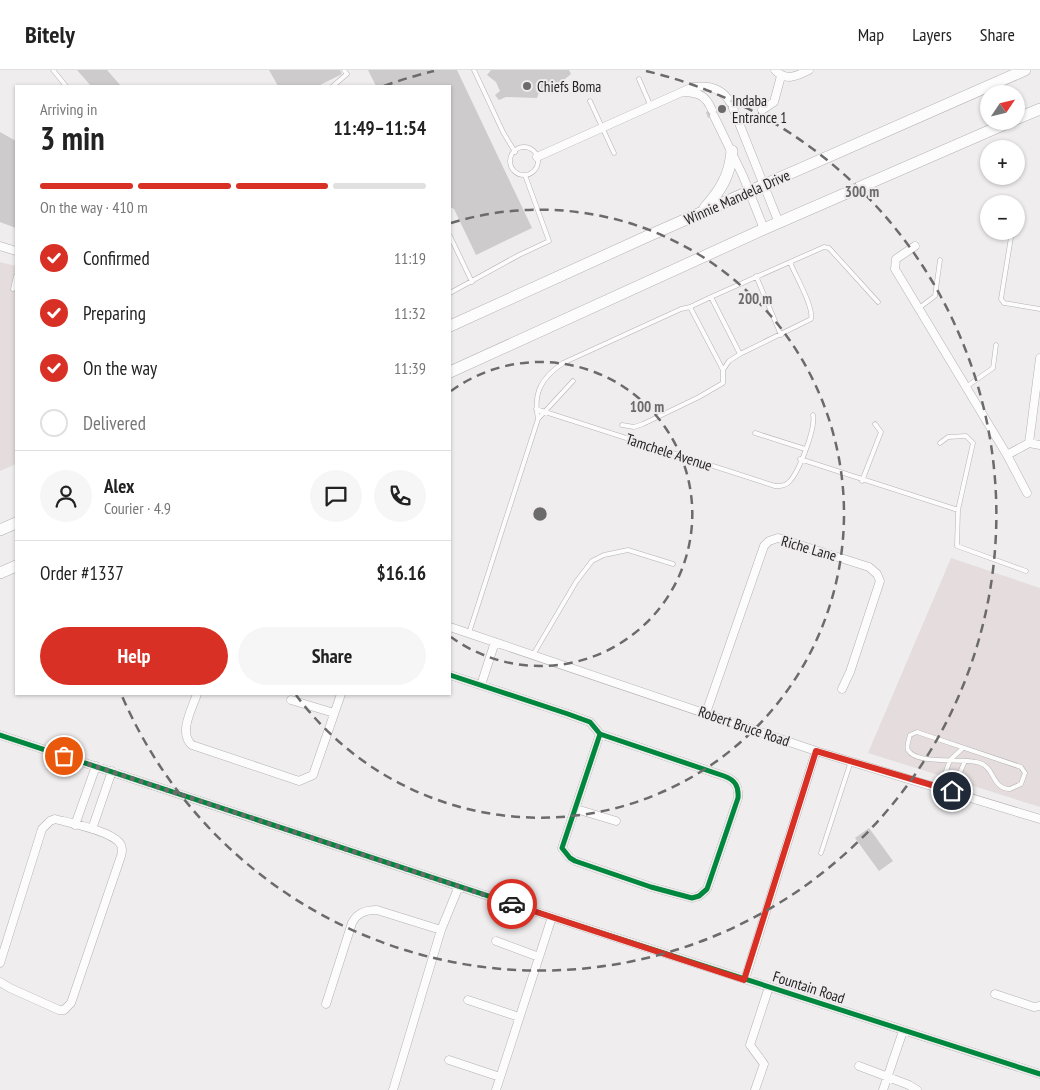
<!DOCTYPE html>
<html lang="en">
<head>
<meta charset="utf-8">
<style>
  :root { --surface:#fff; --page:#f6f6f6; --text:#222; --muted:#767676; --line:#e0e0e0; --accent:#d93025 }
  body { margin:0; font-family:"PT Sans Narrow",sans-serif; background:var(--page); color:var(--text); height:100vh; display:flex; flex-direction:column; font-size:19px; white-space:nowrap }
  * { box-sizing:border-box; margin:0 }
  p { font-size:16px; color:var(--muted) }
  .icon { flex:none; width:28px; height:28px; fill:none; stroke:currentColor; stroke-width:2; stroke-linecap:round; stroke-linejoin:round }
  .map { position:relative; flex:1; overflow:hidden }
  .side { position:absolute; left:15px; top:15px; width:436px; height:610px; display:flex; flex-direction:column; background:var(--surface); border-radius:0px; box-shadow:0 1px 4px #0004 }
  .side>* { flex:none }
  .needle { width:32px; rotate:55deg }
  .buttons { position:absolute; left:980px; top:15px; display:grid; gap:10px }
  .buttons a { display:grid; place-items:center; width:45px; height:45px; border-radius:50%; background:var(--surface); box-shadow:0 1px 4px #0004; font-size:25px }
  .pin { position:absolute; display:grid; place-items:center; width:42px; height:42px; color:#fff; margin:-21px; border:2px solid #fff; border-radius:50%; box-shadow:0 1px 5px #0007 }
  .courier { position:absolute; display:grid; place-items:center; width:50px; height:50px; margin:-25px; border:4px solid #d93025; border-radius:50%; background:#fff; color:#222; box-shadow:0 1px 6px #0007 }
  .summary em { font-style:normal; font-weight:700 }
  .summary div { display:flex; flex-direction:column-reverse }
  .summary { display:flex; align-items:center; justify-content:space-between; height:85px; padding:0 25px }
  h1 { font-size:32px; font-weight:700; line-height:38px }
  .bar { display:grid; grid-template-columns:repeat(4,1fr); gap:8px 5px; align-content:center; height:60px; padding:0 25px }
  .bar i { height:6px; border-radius:4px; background:var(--line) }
  .bar .active { background:var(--accent) }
  .bar p { grid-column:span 4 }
  .line { display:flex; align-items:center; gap:12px; padding:0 25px; border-top:1px solid var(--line) }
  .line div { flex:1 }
  .round { display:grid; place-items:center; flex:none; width:52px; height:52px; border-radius:26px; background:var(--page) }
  ol { padding:0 25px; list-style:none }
  li { display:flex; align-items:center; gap:15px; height:55px }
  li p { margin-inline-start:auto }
  li .icon { padding:5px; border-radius:50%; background:var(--accent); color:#fff; stroke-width:4 }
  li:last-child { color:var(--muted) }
  li i { width:28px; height:28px; border:2px solid var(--line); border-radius:50% }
  .action { display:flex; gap:10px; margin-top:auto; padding:10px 25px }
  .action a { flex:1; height:58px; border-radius:30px; background:var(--accent); color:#fff; font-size:20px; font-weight:700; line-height:58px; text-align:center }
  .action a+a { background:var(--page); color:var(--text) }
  header { display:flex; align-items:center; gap:30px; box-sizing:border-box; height:70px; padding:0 25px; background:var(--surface); border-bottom:1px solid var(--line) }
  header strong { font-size:24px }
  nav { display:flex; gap:28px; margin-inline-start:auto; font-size:18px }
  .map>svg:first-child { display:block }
</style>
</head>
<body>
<header>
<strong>Bitely</strong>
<nav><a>Map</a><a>Layers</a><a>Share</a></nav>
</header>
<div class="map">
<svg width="1040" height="1020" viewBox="0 0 1040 1020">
  <rect width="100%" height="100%" fill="#efedee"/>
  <path fill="#e4dcdd" d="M0,192L16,196V394L0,401Z
    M951,488L1040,518V737L868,683Z"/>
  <path fill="#cdcbcc" d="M77,0H107L121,16H91Z
    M269,0H340L342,4L318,16H278Z
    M368,0H457L532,158L476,185L454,139L450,137V16H376Z
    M491,0H569L571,4L553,19L540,20L537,28L506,27L499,30L495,25L500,21L496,12L487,5Z
    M740,28L743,33L708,48L706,42Z
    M0,62L16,71V158L0,152Z
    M869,758L893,791L879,801L855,768Z"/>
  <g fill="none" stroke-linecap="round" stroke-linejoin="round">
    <defs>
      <path id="lane" d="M53,0L66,16
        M474,0L503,62L515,82
        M639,9L651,37
        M333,16L347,4L344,0
        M590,31L614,83
        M510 91a14 14 0 1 1 28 0a14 14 0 1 1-28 0Z
        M1012,161L1001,229L1004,233L1040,239
        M450,166L472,212
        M790,192L824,177L829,178L878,232
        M756,206L781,265
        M13,219L16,206
        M450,223L519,185L549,171L525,105
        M711,227L790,192C795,205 814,237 811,249L740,284
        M690,237L711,227L740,284L729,291L723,300
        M919,238L935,226L940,190
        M966,317L993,298L996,275
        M536,339L775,416C781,416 785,416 789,412C799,402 816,358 813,345
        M538,349C533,323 541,308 563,293L681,239L690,237L723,300V313L699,327L643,354L634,357L622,355
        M755,363L805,379
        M940,373L948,367L966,366L973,373L958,440L957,476L1026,501
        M800,389L958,440
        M862,411L881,362L875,354
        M469,563L538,349L573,311
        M533,585L576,512L592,491L604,485L628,480L673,494
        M917,662L1021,697L1025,703L1021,714L1010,719C992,719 995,698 980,693C965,687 917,696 908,680C906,676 909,670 910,665Z
        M940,718L950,690L963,678
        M952,721L965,691
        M821,783L851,691"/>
      <path id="street" d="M775,0C786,12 797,6 809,0
        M685,22C700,23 706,26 712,40
        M733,38L779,153
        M762,40L774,32L781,6
        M714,46L743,106L764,159
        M537,87L693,17C708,15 722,18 730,32
        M0,176L16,181
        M915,176L896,189L895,199L1007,385L1027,423
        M1029,373L1040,288
        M1007,385L1029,373L1040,375
        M450,557L816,681L1040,749
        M450,605L568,644L590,652L600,664L724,706C735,710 739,716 738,728L707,819L699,826L692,828L651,817L575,791L570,788L562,778L600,664
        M481,615L495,572
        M197,624C192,639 178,663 192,675L299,711L313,705L341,624
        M291,630L334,643
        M706,643L764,476L769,471L778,468L869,497L877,504L880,511L850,602L842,619
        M0,665L552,847L1040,1004
        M576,739L616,751
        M75,755L96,696
        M92,759L112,701
        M496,871L539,887
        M0,893L42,759L50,751L55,749C70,753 114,761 121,775C123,779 122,782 121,786L71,933L64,940H59L10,918L0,912
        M745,909L816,681
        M995,924L1034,937L1040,936
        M468,930L519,947
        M326,934L352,853C357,843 365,840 377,840L441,860
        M449,990L500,1007
        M859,996L909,1015L917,1020
        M393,1020L441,860L459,816
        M496,1020L552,847
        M755,1020L764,994L750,975L769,917
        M883,1020L903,961"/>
      <path id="secondary" d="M1016,49L1040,39
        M705,138C721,120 730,105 732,81
        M450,256L648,166L1025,0
        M450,302L764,159L1012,51
        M0,460L16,453
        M0,503L16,496"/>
    </defs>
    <use href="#lane" stroke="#b4b2b3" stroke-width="5"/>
    <use href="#street" stroke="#b4b2b3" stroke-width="9"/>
    <use href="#secondary" stroke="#b4b2b3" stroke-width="12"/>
    <use href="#lane" stroke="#fdfcfc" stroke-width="4"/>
    <use href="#street" stroke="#fdfcfc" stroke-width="8"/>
    <use href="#secondary" stroke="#fdfcfc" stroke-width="11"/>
    <defs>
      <path id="cycleway" d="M450,605L568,644L590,652L600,664L724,706C735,710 739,716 738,728L707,819L699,826L692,828L651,817L575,791L570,788L562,778L600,664
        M0,665L552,847L1040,1004"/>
    </defs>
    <use href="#cycleway" stroke="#f0eced" stroke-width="8"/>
    <use href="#cycleway" stroke="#00873e" stroke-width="5"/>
  </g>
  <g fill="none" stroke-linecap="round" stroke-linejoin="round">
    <path stroke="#6c6b6b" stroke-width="5" stroke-dasharray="0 9" d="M64,686L512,834"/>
    <path stroke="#d93025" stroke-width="6" d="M512,834L744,910L816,681L952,721"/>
  </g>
  <g fill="none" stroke="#6c6b6b" stroke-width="2.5" stroke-dasharray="9 6">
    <path d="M451 321A152 152 0 1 1 451 567"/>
    <path d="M451 153A304 304 0 1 1 296 625"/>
    <path d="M384 16A456 456 0 0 1 434 1M646 1A456 456 0 1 1 122 626"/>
  </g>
  <g fill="#6c6b6b" stroke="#f0eced" stroke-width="2">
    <circle cx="527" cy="16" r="5"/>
    <circle cx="722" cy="39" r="5"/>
  </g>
  <g text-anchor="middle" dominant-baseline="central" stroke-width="4" stroke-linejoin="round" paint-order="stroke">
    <g font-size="15" fill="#262525" stroke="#f0eced" text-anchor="start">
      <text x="537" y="16">Chiefs Boma</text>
      <text x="732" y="30">Indaba<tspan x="732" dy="17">Entrance 1</tspan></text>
    </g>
    <g font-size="15" fill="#262525" stroke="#f0eced">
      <text transform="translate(737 127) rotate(-24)">Winnie Mandela Drive</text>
      <text transform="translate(669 382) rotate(18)">Tamchele Avenue</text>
      <text transform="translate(809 478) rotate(16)">Riche Lane</text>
      <text transform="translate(744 656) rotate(19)">Robert Bruce Road</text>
      <text transform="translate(809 917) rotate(18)">Fountain Road</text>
    </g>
  </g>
  <circle cx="540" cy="444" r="8" fill="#6c6b6b" stroke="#f0eced" stroke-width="2.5"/>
  <g font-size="15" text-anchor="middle" font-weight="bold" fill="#6c6b6b" stroke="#f0eced" stroke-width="4" stroke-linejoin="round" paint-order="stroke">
    <text x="862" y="127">300 m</text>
    <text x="755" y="234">200 m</text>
    <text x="647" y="342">100 m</text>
  </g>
</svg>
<div class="buttons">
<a><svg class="needle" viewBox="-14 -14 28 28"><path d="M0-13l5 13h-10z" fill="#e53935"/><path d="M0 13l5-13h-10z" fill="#767676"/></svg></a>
<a>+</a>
<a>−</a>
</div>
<div class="pin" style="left:64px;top:686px;background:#ea580c"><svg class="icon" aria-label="bag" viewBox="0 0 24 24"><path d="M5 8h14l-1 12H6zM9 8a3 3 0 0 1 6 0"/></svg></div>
<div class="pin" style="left:952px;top:721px;background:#1f2937"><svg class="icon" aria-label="home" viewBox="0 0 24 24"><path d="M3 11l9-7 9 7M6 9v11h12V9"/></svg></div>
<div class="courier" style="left:512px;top:834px"><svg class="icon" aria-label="car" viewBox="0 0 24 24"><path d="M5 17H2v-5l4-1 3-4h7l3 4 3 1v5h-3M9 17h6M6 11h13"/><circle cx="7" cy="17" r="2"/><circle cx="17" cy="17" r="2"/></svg></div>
<section class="side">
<div class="summary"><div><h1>3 min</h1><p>Arriving in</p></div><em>11:49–11:54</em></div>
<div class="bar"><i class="active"></i><i class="active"></i><i class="active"></i><i></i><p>On the way · 410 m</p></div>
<ol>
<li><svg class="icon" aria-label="check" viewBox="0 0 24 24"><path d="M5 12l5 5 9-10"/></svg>Confirmed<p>11:19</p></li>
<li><svg class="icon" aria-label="check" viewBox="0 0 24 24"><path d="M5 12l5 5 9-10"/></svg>Preparing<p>11:32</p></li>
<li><svg class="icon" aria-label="check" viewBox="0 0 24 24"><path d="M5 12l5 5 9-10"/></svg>On the way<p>11:39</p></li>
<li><i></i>Delivered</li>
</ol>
<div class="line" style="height:90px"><a class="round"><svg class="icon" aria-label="person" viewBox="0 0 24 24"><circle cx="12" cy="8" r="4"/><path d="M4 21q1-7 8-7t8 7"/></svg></a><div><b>Alex</b><p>Courier · 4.9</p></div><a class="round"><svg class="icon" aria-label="chat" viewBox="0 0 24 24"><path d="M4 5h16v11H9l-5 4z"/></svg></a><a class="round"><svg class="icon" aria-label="phone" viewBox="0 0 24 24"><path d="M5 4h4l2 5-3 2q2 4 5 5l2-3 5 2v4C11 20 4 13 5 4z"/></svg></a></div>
<div class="line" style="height:65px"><div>Order #1337</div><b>$16.16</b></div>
<div class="action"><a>Help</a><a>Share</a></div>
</section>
</div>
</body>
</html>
